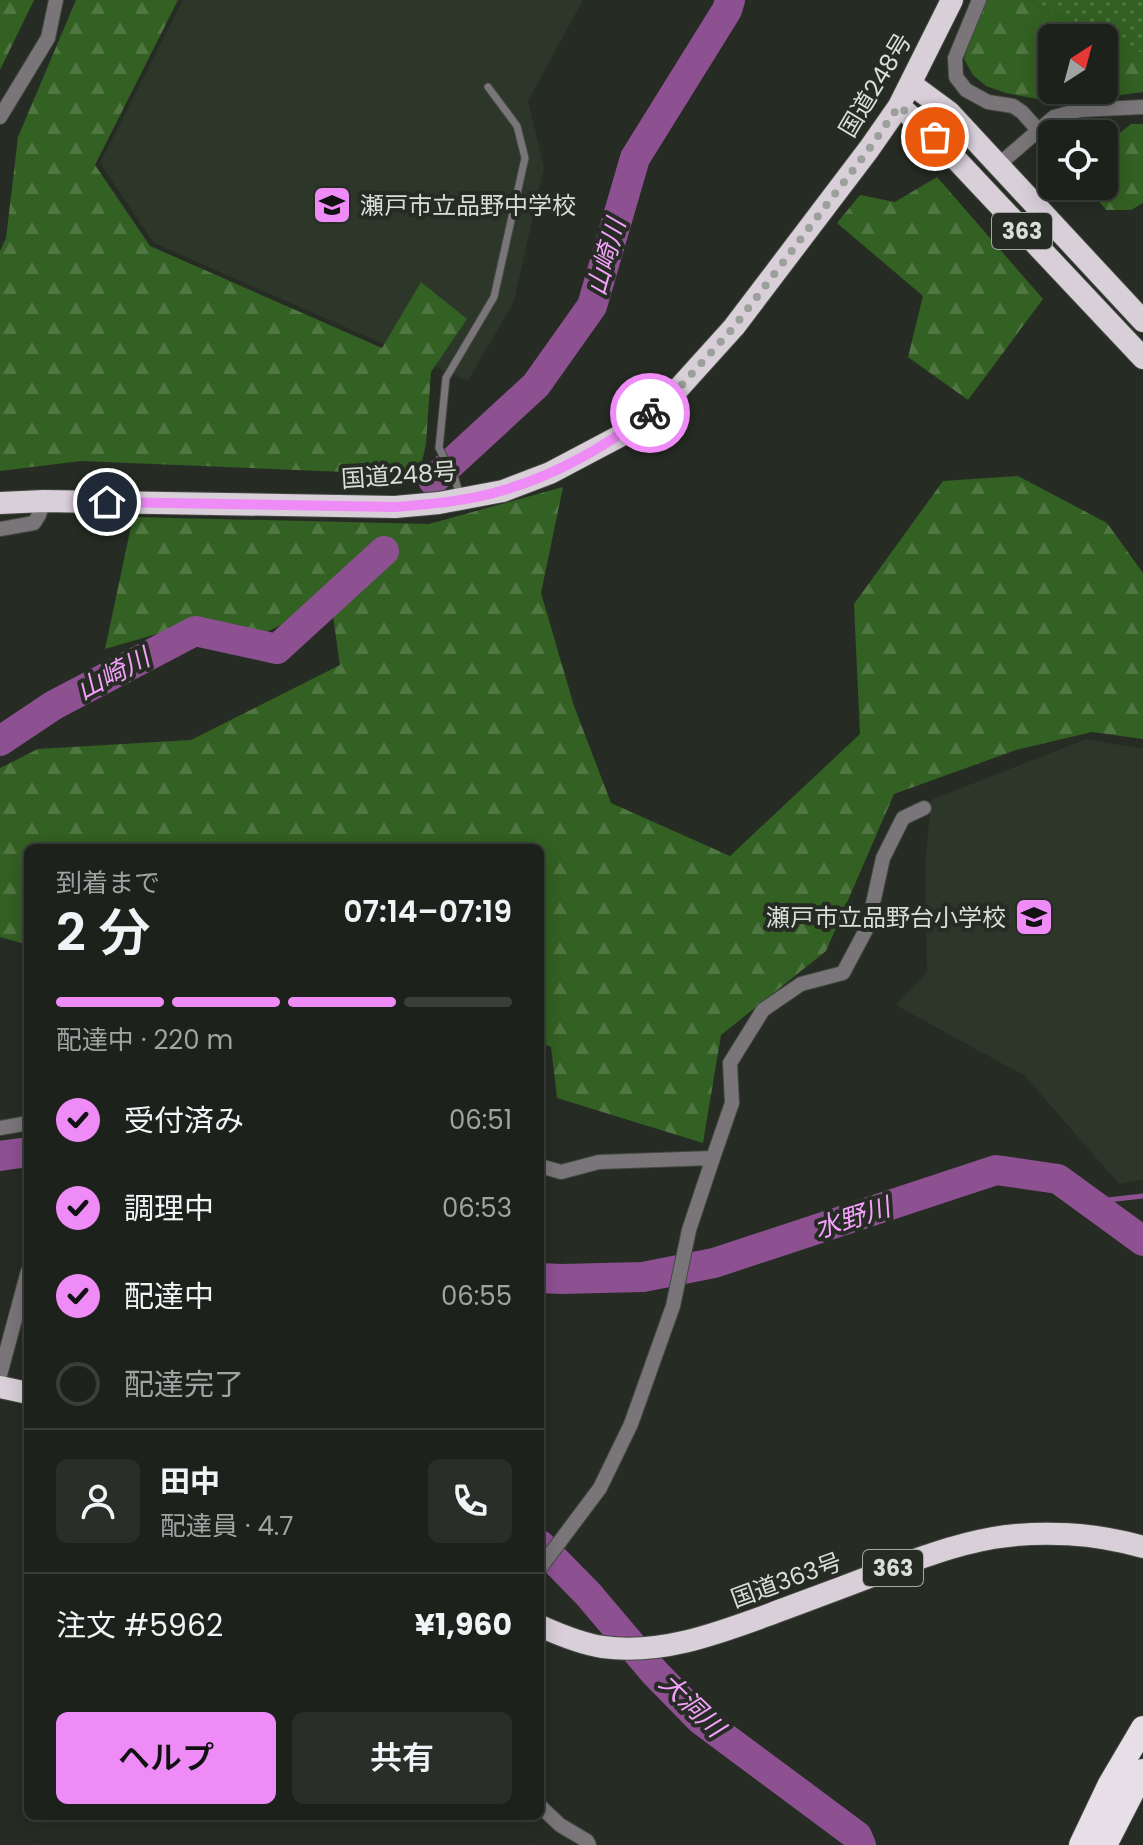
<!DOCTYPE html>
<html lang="ja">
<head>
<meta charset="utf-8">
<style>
  :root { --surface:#1c211b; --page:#292e28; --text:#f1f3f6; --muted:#a0a3a3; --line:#3a3e3a; --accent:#ef8bf7 }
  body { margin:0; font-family:Poppins,"Noto Sans JP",sans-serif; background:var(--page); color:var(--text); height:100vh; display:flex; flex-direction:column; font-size:30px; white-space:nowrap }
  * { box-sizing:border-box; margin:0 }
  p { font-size:26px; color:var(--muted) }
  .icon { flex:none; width:44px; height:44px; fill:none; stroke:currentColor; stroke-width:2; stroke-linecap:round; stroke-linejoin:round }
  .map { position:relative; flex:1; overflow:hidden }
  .side { position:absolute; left:24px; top:844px; width:520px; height:976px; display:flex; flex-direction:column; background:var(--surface); border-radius:12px; box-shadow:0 4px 20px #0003,0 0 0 2px var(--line) }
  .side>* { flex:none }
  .needle { width:52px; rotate:36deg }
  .fabs { position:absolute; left:1038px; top:24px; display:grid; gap:16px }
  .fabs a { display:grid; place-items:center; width:80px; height:80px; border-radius:12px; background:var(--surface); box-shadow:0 4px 20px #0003,0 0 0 2px var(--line); font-size:40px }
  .pin { position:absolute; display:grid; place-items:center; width:68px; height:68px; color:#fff; margin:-34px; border:4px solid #fff; border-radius:50%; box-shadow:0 2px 8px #0007 }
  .courier { position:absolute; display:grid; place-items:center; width:80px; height:80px; margin:-40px; border:6px solid #ef8bf7; border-radius:50%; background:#fff; color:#222; box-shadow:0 2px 10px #0007 }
  .headline em { font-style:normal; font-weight:600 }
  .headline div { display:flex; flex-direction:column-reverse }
  .headline { display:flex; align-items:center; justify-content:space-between; height:136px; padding:0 32px }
  h1 { font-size:52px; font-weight:600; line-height:60px }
  .bar { display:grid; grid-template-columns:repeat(4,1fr); gap:12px 8px; align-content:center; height:96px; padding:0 32px }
  .bar i { height:10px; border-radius:6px; background:var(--line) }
  .bar .active { background:var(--accent) }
  .bar p { grid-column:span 4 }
  .line { display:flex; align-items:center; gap:20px; padding:0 32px; border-top:2px solid var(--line) }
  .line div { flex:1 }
  .round { display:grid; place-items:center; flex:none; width:84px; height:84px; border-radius:12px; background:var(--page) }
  ol { padding:0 32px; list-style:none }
  li { display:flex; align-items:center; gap:24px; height:88px }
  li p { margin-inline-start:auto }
  li .icon { padding:8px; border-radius:50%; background:var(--accent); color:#111; stroke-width:4 }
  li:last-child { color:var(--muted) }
  li i { width:44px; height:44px; border:4px solid var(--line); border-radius:50% }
  .primary-button { display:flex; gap:16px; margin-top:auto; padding:16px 32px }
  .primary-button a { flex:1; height:92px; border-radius:12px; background:var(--accent); color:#111; font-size:32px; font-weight:600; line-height:92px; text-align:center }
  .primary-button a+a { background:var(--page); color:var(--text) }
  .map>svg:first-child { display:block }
</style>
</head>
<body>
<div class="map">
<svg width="1143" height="1845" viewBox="0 0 1143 1845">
  <defs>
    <pattern id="grass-dots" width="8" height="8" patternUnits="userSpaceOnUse" patternTransform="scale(2)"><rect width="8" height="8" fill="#336023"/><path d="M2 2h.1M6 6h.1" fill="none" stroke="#507642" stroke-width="1.8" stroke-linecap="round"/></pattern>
    <pattern id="forest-firs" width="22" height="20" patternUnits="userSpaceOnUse" patternTransform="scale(2)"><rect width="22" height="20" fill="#336023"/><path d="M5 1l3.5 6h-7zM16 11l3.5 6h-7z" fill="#507642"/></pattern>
  </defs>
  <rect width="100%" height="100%" fill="#262c24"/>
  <path fill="#2c3629" d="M183,0H583L528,101L544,168L514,301L468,381L154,243L100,163Z
    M1086,739L1143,749V1179L1119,1184L1025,1076L896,1005L927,972L925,863L931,800Z"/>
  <path fill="url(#grass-dots)" d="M1032,0H1143V53L1137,51L1106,32L1079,24L1035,3Z"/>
  <path fill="url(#forest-firs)" fill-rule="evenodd" d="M0,0H34L0,70Z
    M76,0H178L95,165L150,246L382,348L421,282L467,319L431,372L426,444L419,475L81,461L0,471V251L6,238L18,137Z
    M983,0H1032L1035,3L1079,24L1106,31L1137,51L1143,53V92L1059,103L1006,93L986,86L973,75L964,59L972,29ZM1052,38H1104V90H1052Z
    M1131,124H1143V203L1131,210H1106L1090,190L1094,186H1104V175L1115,154L1116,136Z
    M937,177L1043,299L968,400L908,357L923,296L837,223L860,195L895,202Z
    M1018,476L1107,523L1143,573V739L1092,732L1016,750L894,794L826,951L721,1035L703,1143L557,1098L551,1047L540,1042V848H28V945L0,937V768L38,749L191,740L340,665L331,602L260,635L188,625L105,649L133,517L429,524L563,487L541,593L574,706L611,803L730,856L860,734L854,604L943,481Z"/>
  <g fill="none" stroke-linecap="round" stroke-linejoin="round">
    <path stroke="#8d5192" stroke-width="5" d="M1090,1202L1143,1196"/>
    <path stroke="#8d5192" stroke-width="30" d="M433,480L536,385L592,306L635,158L727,10L730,0
      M0,741L54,705L195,631L277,649L384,551
      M0,1156L28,1152
      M540,1278L561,1279L643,1277L714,1263L996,1170L1058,1179L1143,1241
      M540,1545L588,1594L655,1673L701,1720L857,1836L861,1845"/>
    <defs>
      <path id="service" d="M460,496L455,479L439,448L446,378L494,297L525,158L517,126L488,87"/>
      <path id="minor" d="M979,0L955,58L956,77L966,90L988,102L1013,106L1022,112L1038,130
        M0,117L48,38L56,0
        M997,166L1054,117L1080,110L1143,107
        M0,529L34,523L39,515L44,501
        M0,1128L28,1123
        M713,1158L732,1103L730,1063L763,1010L801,984L843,973L868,926L883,858L903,818L924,808
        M540,1166L561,1172L599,1162L713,1158L689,1230L673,1306L631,1424L600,1488L540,1568
        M0,1375L28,1271
        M540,1806L560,1825L587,1841L589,1845"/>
      <path id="trunk" d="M911,84L949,112L1143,321
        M899,106L935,137L1143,358
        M0,503L44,501L395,507L439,503L503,491L550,473L620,436L669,399L734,327L869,149L899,106L952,0
        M0,1387L28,1393
        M540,1626C560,1635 582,1644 603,1647C660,1655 716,1634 768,1615C805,1601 841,1588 877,1574C914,1560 953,1545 993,1538C1042,1530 1095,1533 1143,1547"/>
      <path id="motorway" d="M1081,1845L1110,1784L1143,1728
        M1105,1845L1143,1771"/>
    </defs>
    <use href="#service" stroke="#434841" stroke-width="9"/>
    <use href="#minor" stroke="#434841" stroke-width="16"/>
    <use href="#trunk" stroke="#434841" stroke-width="24"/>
    <use href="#motorway" stroke="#434841" stroke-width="26"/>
    <use href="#service" stroke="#797579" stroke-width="7"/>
    <use href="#minor" stroke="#797579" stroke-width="14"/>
    <use href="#trunk" stroke="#d8cfd8" stroke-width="22"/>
    <use href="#motorway" stroke="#e7dee8" stroke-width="24"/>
  </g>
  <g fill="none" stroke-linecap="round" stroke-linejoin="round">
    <path stroke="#9ba09a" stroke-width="8" stroke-dasharray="0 14.4" d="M650,413L669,399L734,327L869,149L899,106L935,137"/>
    <path stroke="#ef8bf7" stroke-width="10" d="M107,502L395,507C431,504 469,501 504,490C556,475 606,446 650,413"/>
  </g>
  <defs>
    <symbol id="school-square" viewBox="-11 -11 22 22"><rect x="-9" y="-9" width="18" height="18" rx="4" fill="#ef8bf7" stroke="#262c24"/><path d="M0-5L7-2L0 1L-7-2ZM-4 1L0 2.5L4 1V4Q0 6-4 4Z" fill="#111"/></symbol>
  </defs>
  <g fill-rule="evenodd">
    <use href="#school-square" x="310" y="183" width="44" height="44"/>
    <use href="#school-square" x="1012" y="895" width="44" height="44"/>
  </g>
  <g text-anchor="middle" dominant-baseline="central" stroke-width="8" stroke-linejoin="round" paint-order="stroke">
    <g fill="#262c24" stroke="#a4a9a3" stroke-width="2">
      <rect x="992" y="213" width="60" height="36" rx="6"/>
      <rect x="863" y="1550" width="60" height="36" rx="6"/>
    </g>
    <g font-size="22" font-weight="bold" fill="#daded9">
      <text x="1022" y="231">363</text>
      <text x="893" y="1568">363</text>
    </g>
    <g font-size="24" fill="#daded9" stroke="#262c24">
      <text transform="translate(875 85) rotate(-59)">国道248号</text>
      <text transform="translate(399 475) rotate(-4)">国道248号</text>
      <text transform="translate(786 1580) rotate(-20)">国道363号</text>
    </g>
    <g font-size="24" fill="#daded9" stroke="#262c24" text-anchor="start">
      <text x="360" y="205">瀬戸市立品野中学校</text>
      <text x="1006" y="917" text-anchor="end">瀬戸市立品野台小学校</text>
    </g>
    <g font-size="26" font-style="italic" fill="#f4a1fb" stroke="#262c24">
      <text transform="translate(606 257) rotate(-74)">山崎川</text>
      <text transform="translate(113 674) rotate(-28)">山崎川</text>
      <text transform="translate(852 1218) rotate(-18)">水野川</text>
      <text transform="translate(692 1705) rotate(44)">大洞川</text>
    </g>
  </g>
</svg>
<div class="fabs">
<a><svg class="needle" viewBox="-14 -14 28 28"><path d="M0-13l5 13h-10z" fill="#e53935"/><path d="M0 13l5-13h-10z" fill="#a0a3a3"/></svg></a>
<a><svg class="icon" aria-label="locate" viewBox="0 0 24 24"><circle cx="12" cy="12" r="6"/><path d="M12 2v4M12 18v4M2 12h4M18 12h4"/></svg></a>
</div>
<div class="pin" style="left:935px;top:137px;background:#ea580c"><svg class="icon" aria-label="bag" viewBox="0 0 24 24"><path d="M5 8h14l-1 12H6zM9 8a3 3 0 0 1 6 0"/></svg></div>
<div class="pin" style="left:107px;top:502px;background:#1f2937"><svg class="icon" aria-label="home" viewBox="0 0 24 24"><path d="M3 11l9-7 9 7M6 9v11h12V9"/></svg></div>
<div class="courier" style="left:650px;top:413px"><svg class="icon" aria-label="bike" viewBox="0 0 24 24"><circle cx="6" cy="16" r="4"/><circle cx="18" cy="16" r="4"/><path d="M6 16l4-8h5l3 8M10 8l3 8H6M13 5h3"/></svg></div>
<section class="side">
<div class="headline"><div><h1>2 分</h1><p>到着まで</p></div><em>07:14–07:19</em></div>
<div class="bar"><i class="active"></i><i class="active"></i><i class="active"></i><i></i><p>配達中 · 220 m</p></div>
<ol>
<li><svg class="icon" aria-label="check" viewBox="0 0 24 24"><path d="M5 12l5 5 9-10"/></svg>受付済み<p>06:51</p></li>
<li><svg class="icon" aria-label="check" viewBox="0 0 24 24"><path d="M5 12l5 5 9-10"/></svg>調理中<p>06:53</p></li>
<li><svg class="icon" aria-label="check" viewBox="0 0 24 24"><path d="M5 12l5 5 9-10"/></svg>配達中<p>06:55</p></li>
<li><i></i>配達完了</li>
</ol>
<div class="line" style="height:144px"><a class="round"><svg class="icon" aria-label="person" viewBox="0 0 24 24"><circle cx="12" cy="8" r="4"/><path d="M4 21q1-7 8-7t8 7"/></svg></a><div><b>田中</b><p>配達員 · 4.7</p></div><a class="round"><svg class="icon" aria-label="phone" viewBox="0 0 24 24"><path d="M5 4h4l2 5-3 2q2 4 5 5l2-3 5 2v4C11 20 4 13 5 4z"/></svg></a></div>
<div class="line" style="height:104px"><div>注文 #5962</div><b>¥1,960</b></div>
<div class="primary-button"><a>ヘルプ</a><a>共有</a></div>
</section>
</div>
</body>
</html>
